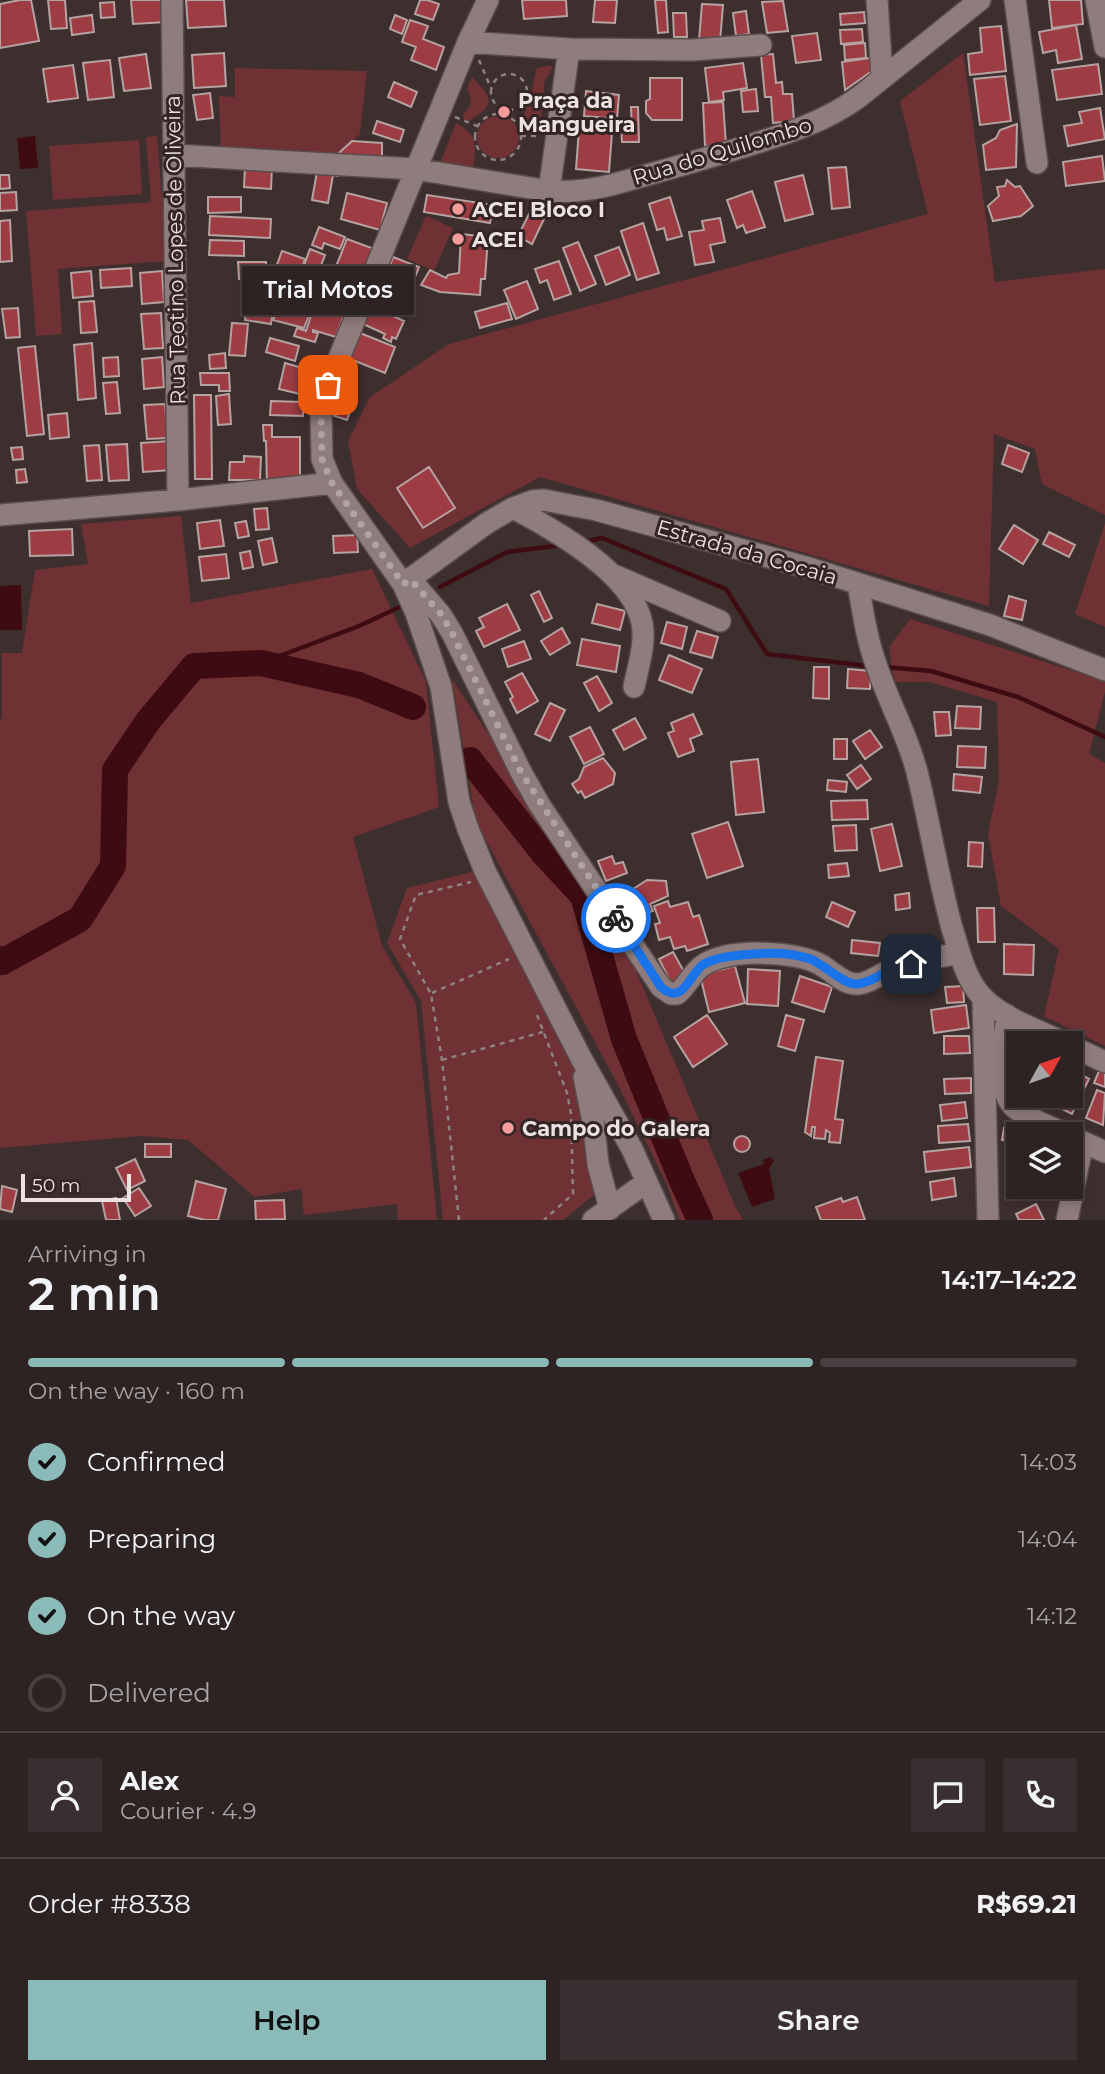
<!DOCTYPE html>
<html lang="en">
<head>
<meta charset="utf-8">
<style>
  :root { --surface:#2e2323; --page:#3a2f30; --text:#f1f3f6; --muted:#a7a4a6; --line:#494041; --accent:#8bbbb9 }
  body { margin:0; font-family:Montserrat,sans-serif; background:var(--page); color:var(--text); height:100vh; display:flex; flex-direction:column; font-size:26px; white-space:nowrap }
  * { box-sizing:border-box; margin:0 }
  p { font-size:23px; color:var(--muted) }
  .icon { flex:none; width:38px; height:38px; fill:none; stroke:currentColor; stroke-width:2; stroke-linecap:round; stroke-linejoin:round }
  .map { position:relative; height:1220px; overflow:hidden }
  .sheet { display:flex; flex-direction:column; background:var(--surface); flex:1 }
  .sheet>* { flex:none }
  .needle { width:46px; rotate:50deg }
  .buttons { position:absolute; left:1006px; top:1031px; display:grid; gap:14px }
  .buttons a { display:grid; place-items:center; width:77px; height:77px; border-radius:0px; background:var(--surface); box-shadow:0 4px 10px #0003,0 0 0 2px var(--line); font-size:35px }
  .scale { position:absolute; left:21px; bottom:18px; width:110px; box-sizing:border-box; padding-left:7px; border:4px solid #ece2e2; border-top:0; font-size:19px; line-height:24px; white-space:nowrap; color:#ece2e2; -webkit-text-stroke:5px #342525; paint-order:stroke }
  .pin { position:absolute; display:grid; place-items:center; width:60px; height:60px; color:#fff; margin:-30px; border-radius:14px; box-shadow:0 4px 10px #0006 }
  .courier { position:absolute; display:grid; place-items:center; width:70px; height:70px; margin:-35px; border:5px solid #1a73e8; border-radius:50%; background:#fff; color:#222; box-shadow:0 2px 9px #0007 }
  .bubble { position:absolute; height:49px; border-radius:0px; background:var(--surface); box-shadow:0 4px 10px #0003,0 0 0 2px var(--line); font-size:23px; font-weight:600; line-height:49px; text-align:center }
  .head em { font-style:normal; font-weight:600 }
  .head div { display:flex; flex-direction:column-reverse }
  .head { display:flex; align-items:center; justify-content:space-between; height:119px; padding:0 28px }
  h1 { font-size:46px; font-weight:600; line-height:52px }
  .bar { display:grid; grid-template-columns:repeat(4,1fr); gap:10px 7px; align-content:center; height:84px; padding:0 28px }
  .bar i { height:9px; border-radius:5px; background:var(--line) }
  .bar .selected { background:var(--accent) }
  .bar p { grid-column:span 4 }
  .line { display:flex; align-items:center; gap:18px; padding:0 28px; border-top:2px solid var(--line) }
  .line div { flex:1 }
  .round { display:grid; place-items:center; flex:none; width:74px; height:74px; border-radius:0px; background:var(--page) }
  ol { padding:0 28px; list-style:none }
  li { display:flex; align-items:center; gap:21px; height:77px }
  li p { margin-inline-start:auto }
  li .icon { padding:7px; border-radius:50%; background:var(--accent); color:#111; stroke-width:4 }
  li:last-child { color:var(--muted) }
  li i { width:38px; height:38px; border:4px solid var(--line); border-radius:50% }
  .action { display:flex; gap:14px; margin-top:auto; padding:14px 28px }
  .action a { flex:1; height:80px; border-radius:0px; background:var(--accent); color:#111; font-size:28px; font-weight:600; line-height:80px; text-align:center }
  .action a+a { background:var(--page); color:var(--text) }
  .map>svg:first-child { display:block }
</style>
</head>
<body>
<div class="map">
<svg width="1105" height="1220" viewBox="0 0 1105 1220">
  <rect width="100%" height="100%" fill="#3e2f2f"/>
  <path fill="#6f3134" d="M963,53L995,282L1105,269V515L1042,484L1035,449L994,434L989,606L540,477L410,548L357,489L348,441L370,397L449,344L928,214L900,101Z
    M546,66H552V69L545,80L540,127L537,133L526,131C520,116 526,111 530,97C533,88 534,78 537,68Z
    M235,68L367,71L360,134L332,159L221,153L219,96L235,97Z
    M472,77C493,99 497,104 469,121L464,120L463,114C472,106 473,100 467,89Z
    M477 137a21 21 0 1 1 42 0a21 21 0 1 1-42 0Z
    M456,123C479,135 476,146 473,170L439,166Z
    M157,136L167,261L58,269L62,334L36,336L26,211L151,202L146,137Z
    M139,140L142,194L53,200L49,146Z
    M426,216L453,228L434,271L407,259Z
    M181,516L191,603L372,569L426,682L439,807L353,837L382,946L416,1003L437,1220H398L397,1204L304,1215L301,1189L255,1197L188,1140L142,1136L0,1148V723L2,715V653H22L35,570L88,564L81,524Z
    M1105,523V627L1075,614Z
    M910,619L1105,681V692L1089,754L1105,763V1046L1044,1016L1059,949L1001,906L988,834L999,780L997,702L930,682H894L889,647Z
    M452,679L621,935L736,1208L743,1220H679L667,1185L617,1083L476,822Z
    M472,872L483,886L564,1040L586,1100L595,1194L563,1220H443L421,1001L387,943L407,888Z"/>
  <path fill="#3d0b11" d="M35,136L38,168L20,169L17,138Z
    M21,585L22,630H0V586Z
    M770,1157L774,1160L769,1169L775,1199L752,1207L738,1173L764,1164L763,1160Z"/>
  <g fill="none" stroke-linecap="round" stroke-linejoin="round">
    <path stroke="#3d0b11" stroke-width="4.5" d="M584,542L602,538L726,589L767,654L868,666
      M440,587L507,552L562,545
      M261,663L359,626L404,605
      M884,667L931,671L1018,697L1105,737
      M0,973L2,962"/>
    <path stroke="#3d0b11" stroke-width="26" d="M470,760L544,854L583,896L624,1039L682,1181L700,1220
      M0,959L2,962L80,919L113,866L115,770L148,721L194,666L261,663L359,685L413,707"/>
  </g>
  <path fill="#9d3c43" stroke="#b5a2a1" stroke-width="2" d="M20,0H31L39,41L0,48V4Z
    M48,0H65L67,28L51,29Z
    M131,0H165L166,22L133,24Z
    M186,0H224L226,26L188,28Z
    M420,0H427L439,4L433,20L415,14Z
    M522,0H566L567,16L524,19Z
    M595,0H617L615,23L593,22Z
    M655,0H666L668,32L658,33Z
    M1049,0H1081L1083,24L1052,28Z
    M783,1L788,31L767,33L762,2Z
    M114,2L115,17L101,18L100,3Z
    M702,4L723,5L720,42L699,40Z
    M746,11L749,34L736,36L733,13Z
    M864,12L865,23L841,25L840,14Z
    M673,13H686L687,37H674Z
    M92,15L94,32L72,35L70,18Z
    M395,15L407,20L402,34L390,29Z
    M410,20L428,26L423,39L444,47L436,70L411,60L416,47L402,42Z
    M1076,25L1082,59L1058,63L1056,50L1043,53L1039,32Z
    M1001,26L1006,71L970,75L968,54L982,52L980,28Z
    M862,29L863,42L841,44L840,30Z
    M817,33L821,60L796,63L792,36Z
    M865,43L866,58L845,60L844,45Z
    M224,53L226,86L194,88L192,55Z
    M146,54L151,88L124,91L119,58Z
    M773,54L776,83L782,82L783,94H792L794,121L773,123L771,97H765L761,55Z
    M870,58L872,71L845,90L842,62Z
    M110,60L114,97L88,100L83,63Z
    M743,63L747,88L723,92L724,100L709,102L705,68Z
    M1098,64L1102,94L1057,100L1052,70Z
    M73,65L78,98L48,102L43,69Z
    M1005,76L1011,121L980,125L974,79Z
    M650,78H682V120H652L646,113V101L650,99Z
    M394,82L417,92L411,107L388,97Z
    M756,89L758,111L743,112L741,91Z
    M586,91L619,95L617,119L584,116Z
    M210,93L213,118L197,120L193,95Z
    M723,102L726,145L705,146L703,103Z
    M631,107H638L639,142H622L621,128H632Z
    M1100,108L1105,139L1068,146L1064,126L1082,123L1079,112Z
    M377,121L404,130L400,142L373,133Z
    M1017,124L1016,167L986,170L983,145L996,138L1000,130Z
    M579,129L612,132L609,172L576,169Z
    M352,141L382,143V157L338,154Z
    M1102,156L1105,181L1066,186L1063,162Z
    M245,166L272,167L271,189L244,187Z
    M318,166L339,170L338,176L333,175L328,203L312,200Z
    M846,167L850,207L832,209L828,168Z
    M0,175H9L10,188L0,189Z
    M803,175L813,214L785,221L775,182Z
    M1007,180L1015,187L1020,186L1033,206L1021,216L993,221L988,206L999,196L997,187L1005,186Z
    M752,191L765,227L746,233L743,225L737,228L727,200Z
    M16,192L17,210L0,211V193Z
    M347,193L387,203L380,230L341,219Z
    M427,195L493,205L490,223L424,212Z
    M208,197H241V212L208,213Z
    M670,197L682,236L667,240L664,228L657,230L649,204Z
    M530,212L544,219L532,244L518,236Z
    M210,216L271,219L270,238L209,235Z
    M720,218L725,242L710,245L714,262L695,265L689,232L704,230L702,221Z
    M10,220L12,261L0,262V221Z
    M643,223L659,273L637,280L621,231Z
    M319,227L345,237L340,249L324,243L322,249L312,245Z
    M461,234L488,237L485,279H481L480,295L440,292L421,285L430,270L446,278L448,275L459,273Z
    M347,239L377,250L367,274L356,270L353,276L335,269Z
    M210,240L244,241V256L209,255Z
    M578,242L596,284L580,291L563,248Z
    M619,247L630,275L606,285L595,256Z
    M310,249L325,255L313,286L324,290L320,302L315,300L304,328L273,320L278,308H288Z
    M282,251L305,259L291,298L278,293L281,285L271,281Z
    M393,257L419,267L411,287L386,277Z
    M559,261L571,294L554,300L547,280L540,283L535,269Z
    M238,262H266L267,278L239,279Z
    M131,268L132,286L101,288L100,270Z
    M91,271L93,296L73,298L71,273Z
    M162,271L164,302L142,304L140,273Z
    M342,279L357,286L350,300L336,293Z
    M527,281L538,309L516,319L504,290Z
    M326,292L349,300L344,312L322,303Z
    M94,301L97,332L81,333L79,302Z
    M507,303L512,319L480,328L475,312Z
    M247,304L273,309L271,324L245,320Z
    M315,304L344,314L336,337L313,330V332L318,333L315,342L294,336L297,328L306,331Z
    M371,306L404,321L396,339L392,337L391,342L383,338L385,334L363,324Z
    M18,308L20,337L6,338L2,309Z
    M161,313L163,348L144,349L141,314Z
    M232,323L248,324L245,356L229,355Z
    M360,333L395,347L385,373L350,359Z
    M270,338L299,346L295,361L266,352Z
    M92,343L96,398L78,400L74,345Z
    M35,346L44,434L27,436L18,348Z
    M225,353L226,368L210,369L209,355Z
    M118,357L119,376L104,377L103,358Z
    M162,357L164,387L144,389L142,359Z
    M285,363L306,369L300,394L279,389Z
    M200,373H229L230,391H219V385H201Z
    M117,382L120,413L106,414L103,383Z
    M229,394L231,424L218,425L216,396Z
    M194,395H211L212,479H195Z
    M334,400L352,406L347,420L329,414Z
    M271,401L303,402V416L270,415Z
    M165,404L168,438L147,439L144,405Z
    M67,413L69,437L50,439L48,415Z
    M263,425H272V437H300V477L267,486L266,441H264Z
    M170,441L172,470L143,472L141,443Z
    M127,444L129,480L109,481L106,445Z
    M99,445L102,480L87,481L84,446Z
    M1008,445L1029,453L1022,472L1002,464Z
    M22,447L23,459L13,460L11,448Z
    M244,456L261,457L260,480H229L230,462H244Z
    M429,467L455,508L423,528L397,488Z
    M25,469L27,482L17,483L16,470Z
    M267,508L269,529L256,530L254,509Z
    M220,520L224,546L200,549L197,523Z
    M246,521L249,536L238,538L235,523Z
    M1014,525L1038,540L1023,564L999,549Z
    M72,529L73,555L30,556L29,531Z
    M1049,532L1075,545L1069,557L1043,544Z
    M357,535L358,552L334,553L333,536Z
    M272,538L277,562L263,565L258,541Z
    M250,551L253,567L243,569L240,553Z
    M226,554L229,578L202,581L199,557Z
    M539,591L552,618L544,622L531,595Z
    M1009,596L1026,601L1022,620L1004,616Z
    M507,604L520,630L484,647L476,631L484,627L479,618Z
    M597,604L625,611L620,630L592,623Z
    M667,622L687,627L682,649L661,643Z
    M562,628L570,643L550,655L541,641Z
    M697,631L718,637L712,658L690,652Z
    M582,639L620,646L616,672L577,665Z
    M524,641L531,659L508,667L502,649Z
    M669,655L702,669L692,693L659,680Z
    M814,667H829V699L813,698Z
    M848,669L871,671L870,689L847,688Z
    M522,673L538,701L517,713L510,699L513,697L505,682Z
    M597,676L612,703L599,711L584,683Z
    M550,703L565,710L550,741L535,734Z
    M957,706L981,707L980,729L955,728Z
    M934,712H949L951,735L936,736Z
    M693,714L702,734L690,739L694,751L678,757L668,733L674,731L671,723Z
    M635,718L646,738L624,750L613,730Z
    M590,727L604,754L584,764L570,737Z
    M870,730L882,747L865,759L853,741Z
    M834,739H847V759H834Z
    M958,746L986,747L985,768L957,767Z
    M603,758L615,773L613,784L585,798L581,791L578,793L572,784L579,779L584,767Z
    M758,759L764,812L736,815L731,762Z
    M861,765L871,779L857,789L847,775Z
    M954,774L982,777L980,793L953,790Z
    M828,780L847,782L846,792L827,790Z
    M867,800L868,819L832,820L831,801Z
    M728,822L743,866L707,878L692,834Z
    M892,824L902,866L880,871L871,829Z
    M856,825L857,850L835,851L833,826Z
    M969,842L983,843L982,867L968,866Z
    M612,856L615,864L623,862L627,873L606,881L598,861Z
    M847,863L849,876L829,878L828,865Z
    M647,880L666,881L668,896L650,904L653,911L644,914L642,907L638,908L630,891Z
    M909,893L910,908L896,910L895,895Z
    M668,901L670,907L688,902L693,917L699,915L708,944L687,951L685,946L674,949L670,937L659,940L655,924L660,923L654,906Z
    M832,902L855,912L848,927L826,917Z
    M977,908H994L995,942H978Z
    M852,940L880,943L878,956L851,953Z
    M1004,944L1034,945L1033,975L1004,974Z
    M673,952L687,977L672,985L659,959Z
    M735,966L745,1003L709,1012L700,975Z
    M748,969L780,971L778,1006L747,1004Z
    M902,972H929V992H902Z
    M800,976L832,987L824,1012L792,1002Z
    M963,986L964,1002L947,1003L945,987Z
    M966,1005L969,1028L934,1033L931,1010Z
    M707,1015L727,1044L693,1067L674,1037Z
    M786,1015L804,1020L795,1051L778,1046Z
    M944,1036H969L970,1053L944,1054Z
    M816,1057L843,1061L835,1119L843,1120L840,1143L829,1142L830,1133L826,1130L825,1139L814,1138L815,1127H812L811,1136L805,1132Z
    M1075,1071L1089,1079L1072,1114L1058,1107L1063,1096H1071V1080Z
    M1099,1071L1105,1073V1087L1094,1083Z
    M971,1078V1093L945,1094L944,1079Z
    M1097,1090L1105,1093L1103,1125L1086,1118Z
    M965,1102L967,1118L942,1121L940,1105Z
    M968,1124L970,1141L939,1143L938,1126Z
    M1004,1128L1023,1131V1134H1018V1143L1002,1140Z
    M734 1144a8 8 0 1 1 16 0a8 8 0 1 1-16 0Z
    M145,1144H171V1157H145Z
    M969,1147L971,1167L926,1172L924,1152Z
    M135,1159L145,1181L127,1190L116,1168Z
    M954,1178L956,1196L932,1200L930,1182Z
    M196,1181L226,1189L218,1220H205L188,1216Z
    M2,1186L17,1190L12,1212L0,1209Z
    M139,1188L151,1206L135,1216L123,1198Z
    M857,1197L865,1220H821L816,1207L841,1198L843,1202Z
    M116,1198L120,1220H106L102,1201Z
    M284,1200L285,1219L256,1220L255,1201Z
    M1036,1204L1044,1220H1019L1016,1214Z"/>
  <g fill="none" stroke-linecap="round" stroke-linejoin="round">
    <defs>
      <path id="minor" d="M172,0L178,500
        M488,0L468,42L328,385L321,413L322,459L332,483L403,584L416,613L441,687L459,802L468,829L485,871L581,1058L632,1149L664,1220
        M877,0L882,77
        M1015,0L1037,163
        M1096,0L1105,47
        M468,42L569,49L692,50L761,45
        M174,155L415,169L549,191C571,193 590,190 611,185C651,174 691,163 730,151C776,137 821,125 859,97L980,0
        M549,191L569,49
        M513,508C555,530 632,573 642,623C646,643 638,667 634,687
        M0,515L178,500L332,483
        M616,576L720,621
        M411,580L441,615L452,633L521,772L539,804L661,987L671,994H677C687,986 692,973 702,966C726,948 795,950 821,965C832,971 844,985 858,984C870,983 880,974 892,969C913,960 937,958 959,953
        M403,584L487,523L513,508L532,501L544,500L596,510L809,568L990,625L1105,670
        M858,584C863,612 867,641 877,667C889,703 908,736 917,772C930,824 938,877 952,928C959,950 964,974 978,992C996,1016 1038,1030 1065,1043
        M983,998L988,1220
        M1007,1015C1005,1040 994,1085 1013,1106C1026,1119 1050,1126 1066,1134
        M1071,1046L1105,1062
        M584,1077L594,1127L598,1164L610,1209
        M1072,1137L1105,1152
        M593,1220L647,1182
        M1067,1220L1083,1142"/>
    </defs>
    <use href="#minor" stroke="#594c4c" stroke-width="24"/>
    <path stroke="#8e8181" stroke-width="2.5" stroke-dasharray="5 5" stroke-linecap="butt" d="M479,60L490,86
      M491 92a18 18 0 1 1 36 0a18 18 0 1 1-36 0Z
      M475 137a23 23 0 1 1 46 0a23 23 0 1 1-46 0Z
      M455,117L477,126
      M521,136H538
      M432,993L509,959
      M537,1015L567,1093L571,1114L573,1194L544,1220
      M442,1060L543,1032
      M459,1220L442,1060L431,994L400,939L416,895L471,882"/>
    <use href="#minor" stroke="#8f7c7c" stroke-width="21"/>
  </g>
  <g fill="none" stroke-linecap="round" stroke-linejoin="round">
    <path stroke="#afa3a3" stroke-width="7" stroke-dasharray="0 12.6" d="M328,385L321,413L322,459L332,483L403,584L411,580L442,615L452,633L521,772L616,918"/>
    <path stroke="#1a73e8" stroke-width="9" d="M616,918L661,987C683,1007 689,974 704,964C715,958 729,956 741,955C763,953 787,951 810,959C824,964 842,984 856,984C868,984 879,975 890,970C897,967 904,965 911,964"/>
  </g>
  <g fill="#f59b9c" stroke="#342525" stroke-width="2.5">
    <circle cx="504" cy="112" r="7"/>
    <circle cx="458" cy="209" r="7"/>
    <circle cx="458" cy="239" r="7"/>
    <circle cx="508" cy="1128" r="7"/>
  </g>
  <g text-anchor="middle" dominant-baseline="central" stroke-width="6" stroke-linejoin="round" paint-order="stroke">
    <g font-size="21" font-weight="bold" fill="#ece2e2" stroke="#342525" text-anchor="start">
      <text x="518" y="100">Praça da<tspan x="518" dy="24">Mangueira</tspan></text>
      <text x="472" y="209">ACEI Bloco I</text>
      <text x="472" y="239">ACEI</text>
      <text x="522" y="1128">Campo do Galera</text>
    </g>
    <g font-size="21" fill="#ece2e2" stroke="#342525">
      <text transform="translate(722 151) rotate(-17)">Rua do Quilombo</text>
      <text transform="translate(175 250) rotate(-91)">Rua Teotino Lopes de Oliveira</text>
      <text transform="translate(747 552) rotate(16)">Estrada da Cocaia</text>
    </g>
  </g>
</svg>
<div class="buttons">
<a><svg class="needle" viewBox="-14 -14 28 28"><path d="M0-13l5 13h-10z" fill="#e53935"/><path d="M0 13l5-13h-10z" fill="#a7a4a6"/></svg></a>
<a><svg class="icon" aria-label="layers" viewBox="0 0 24 24"><path d="M12 4l9 5-9 5-9-5zM3 14l9 5 9-5"/></svg></a>
</div>
<div class="scale">50 m</div>
<div class="pin" style="left:328px;top:385px;background:#ea580c"><svg class="icon" aria-label="bag" viewBox="0 0 24 24"><path d="M5 8h14l-1 12H6zM9 8a3 3 0 0 1 6 0"/></svg></div>
<div class="pin" style="left:911px;top:964px;background:#1f2937"><svg class="icon" aria-label="home" viewBox="0 0 24 24"><path d="M3 11l9-7 9 7M6 9v11h12V9"/></svg></div>
<div class="courier" style="left:616px;top:918px"><svg class="icon" aria-label="bike" viewBox="0 0 24 24"><circle cx="6" cy="16" r="4"/><circle cx="18" cy="16" r="4"/><path d="M6 16l4-8h5l3 8M10 8l3 8H6M13 5h3"/></svg></div>
<div class="bubble" style="left:242px;top:266px;width:172px">Trial Motos</div>
</div>
<section class="sheet">
<div class="head"><div><h1>2 min</h1><p>Arriving in</p></div><em>14:17–14:22</em></div>
<div class="bar"><i class="selected"></i><i class="selected"></i><i class="selected"></i><i></i><p>On the way · 160 m</p></div>
<ol>
<li><svg class="icon" aria-label="check" viewBox="0 0 24 24"><path d="M5 12l5 5 9-10"/></svg>Confirmed<p>14:03</p></li>
<li><svg class="icon" aria-label="check" viewBox="0 0 24 24"><path d="M5 12l5 5 9-10"/></svg>Preparing<p>14:04</p></li>
<li><svg class="icon" aria-label="check" viewBox="0 0 24 24"><path d="M5 12l5 5 9-10"/></svg>On the way<p>14:12</p></li>
<li><i></i>Delivered</li>
</ol>
<div class="line" style="height:126px"><a class="round"><svg class="icon" aria-label="person" viewBox="0 0 24 24"><circle cx="12" cy="8" r="4"/><path d="M4 21q1-7 8-7t8 7"/></svg></a><div><b>Alex</b><p>Courier · 4.9</p></div><a class="round"><svg class="icon" aria-label="chat" viewBox="0 0 24 24"><path d="M4 5h16v11H9l-5 4z"/></svg></a><a class="round"><svg class="icon" aria-label="phone" viewBox="0 0 24 24"><path d="M5 4h4l2 5-3 2q2 4 5 5l2-3 5 2v4C11 20 4 13 5 4z"/></svg></a></div>
<div class="line" style="height:91px"><div>Order #8338</div><b>R$69.21</b></div>
<div class="action"><a>Help</a><a>Share</a></div>
</section>
</body>
</html>
